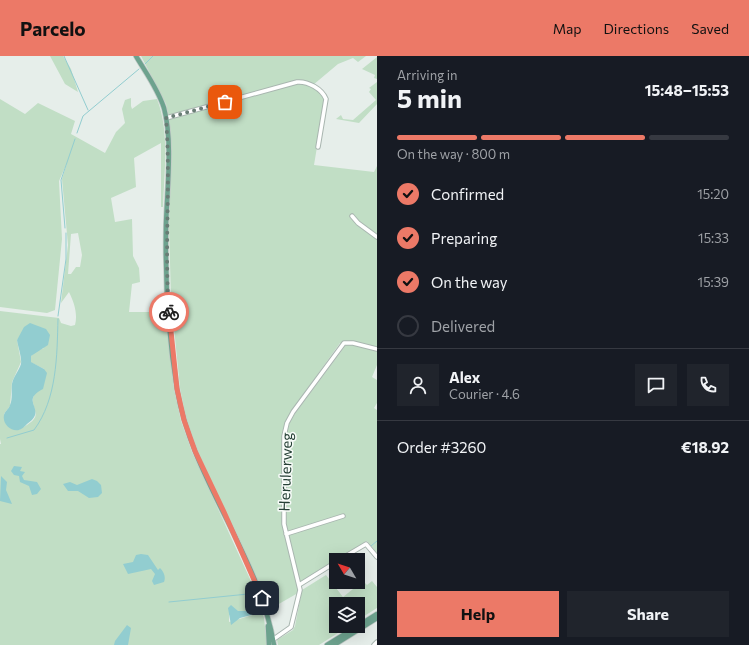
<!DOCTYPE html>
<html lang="en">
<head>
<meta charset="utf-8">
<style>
  :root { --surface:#171b24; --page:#20242c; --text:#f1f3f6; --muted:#9ea1a6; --line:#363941; --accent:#ec7967 }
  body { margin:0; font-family:Commissioner,sans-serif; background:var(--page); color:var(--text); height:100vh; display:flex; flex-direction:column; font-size:15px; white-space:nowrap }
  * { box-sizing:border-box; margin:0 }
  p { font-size:13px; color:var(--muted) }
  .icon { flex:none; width:22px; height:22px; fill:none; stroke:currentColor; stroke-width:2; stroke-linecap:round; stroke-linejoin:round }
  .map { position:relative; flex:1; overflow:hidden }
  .sheet { display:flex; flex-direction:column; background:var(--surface); width:372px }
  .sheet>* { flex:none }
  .needle { width:26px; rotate:309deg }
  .buttons { position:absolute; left:329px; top:497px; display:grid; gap:8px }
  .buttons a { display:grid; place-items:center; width:36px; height:36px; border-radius:0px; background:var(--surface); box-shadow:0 4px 16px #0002; font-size:20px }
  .pin { position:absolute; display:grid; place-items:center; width:34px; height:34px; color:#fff; margin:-17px; border-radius:8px; box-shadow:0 2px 6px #0006 }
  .courier { position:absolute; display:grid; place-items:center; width:40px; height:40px; margin:-20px; border:3px solid #ec7967; border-radius:50%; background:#fff; color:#222; box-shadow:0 1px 5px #0007 }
  .head em { font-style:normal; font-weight:700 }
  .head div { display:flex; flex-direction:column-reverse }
  .head { display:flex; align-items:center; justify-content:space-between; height:68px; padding:0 20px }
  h1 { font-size:26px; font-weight:700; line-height:30px }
  .bar { display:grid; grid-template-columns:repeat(4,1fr); gap:6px 4px; align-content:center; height:48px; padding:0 20px }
  .bar i { height:5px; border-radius:3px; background:var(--line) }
  .bar .selected { background:var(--accent) }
  .bar p { grid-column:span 4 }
  .line { display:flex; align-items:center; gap:10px; padding:0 20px; border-top:1px solid var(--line) }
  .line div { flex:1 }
  .round { display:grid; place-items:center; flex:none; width:42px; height:42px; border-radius:0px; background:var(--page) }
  ol { padding:0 20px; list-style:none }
  li { display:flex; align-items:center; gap:12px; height:44px }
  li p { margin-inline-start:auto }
  li .icon { padding:4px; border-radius:50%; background:var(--accent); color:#111; stroke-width:4 }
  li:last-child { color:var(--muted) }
  li i { width:22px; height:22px; border:2px solid var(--line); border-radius:50% }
  .primary-button { display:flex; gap:8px; margin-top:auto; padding:8px 20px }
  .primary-button a { flex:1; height:46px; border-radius:0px; background:var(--accent); color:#111; font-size:16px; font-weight:700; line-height:46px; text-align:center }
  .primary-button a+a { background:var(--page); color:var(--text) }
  header { display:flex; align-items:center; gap:24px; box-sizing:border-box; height:56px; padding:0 20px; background:var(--accent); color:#111 }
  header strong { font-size:19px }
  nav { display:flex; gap:22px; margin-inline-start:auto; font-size:14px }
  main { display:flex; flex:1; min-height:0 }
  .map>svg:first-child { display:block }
</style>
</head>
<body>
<header>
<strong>Parcelo</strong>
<nav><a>Map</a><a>Directions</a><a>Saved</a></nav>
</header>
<main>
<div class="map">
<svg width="377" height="589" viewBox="0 0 377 589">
  <rect width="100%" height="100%" fill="#e6eeea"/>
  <path fill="#c1dec5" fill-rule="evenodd" d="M50,0H63L71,13L78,36L65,28Z
    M141,0H366L358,6L353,2L338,8L313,29L325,43L314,109L374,116L377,110V309L372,321L377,324V347L374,352L377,354V497L367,485L300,526L286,476L285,464V380L289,368L294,359L346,289L340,287L292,354L283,375L282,466L298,528V537L270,553L197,394L186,363L180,332L171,242L169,171L171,87L169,63L166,48Z
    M377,1V48L359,67L336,63L341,59L343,63L353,64L376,44L369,36L371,33L369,32L377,26V23L374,22L375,19L362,13Z
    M131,42V50L132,53L143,45L157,43C170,76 164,116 163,151H161V87L134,102L136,131L111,142L115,166L132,163L133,200L139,212L140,226L132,228L129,256H166L174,333L181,365L192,396L255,534L264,562L267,589H0V388H1L0,383V255L59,262L61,267L71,270L75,269C78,258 74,246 69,236L61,247L68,189L62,123L67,107L59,125L62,183L55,254L47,257L0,251V43L25,58L38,47L75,65L71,78L105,97L116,76L125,67L122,53L125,44ZM78,177L82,199L80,211H76L71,218H68L71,178ZM23,276L44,292L36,295L31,300L30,306L44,313L33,342C32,346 34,350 35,355C39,364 26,369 19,374L4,358L10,350L12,326L21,306L17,284ZM257,553L259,557L229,566V559C239,555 248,557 257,553Z
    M326,519L343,541L363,525L367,529L372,525L377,531V552L358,564V548H336V570H349L319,589H278L277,584L293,574L295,570L302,534Z"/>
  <path fill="#92cdd0" d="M30,267L46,273L50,279L48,289L31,300V306L44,313L47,317L43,333C18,346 49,353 27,368C25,370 22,373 19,374C11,376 2,368 4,359C5,355 9,353 10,349C13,342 11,335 12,328C13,321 19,315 21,308C22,301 18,291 17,284L24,271Z
    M14,410L22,411L20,415L25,416L22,420L24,424L37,426L41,433L37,438L32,439L29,430L20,426L19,420L14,419L11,415Z
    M1,420L7,426L6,434L12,448L0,445Z
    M92,423L97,425L101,429L102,437L98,441L89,442L78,435H68L63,428L70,426L77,429Z
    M141,498L148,499L158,514L160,512C164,516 166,521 164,526L154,529L152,525L155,518L151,513L128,518L123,508L133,506L136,499Z
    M231,549L238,555H252L258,553L259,557L240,562L231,569L228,552Z
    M127,569L131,572L128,589H114L115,585Z"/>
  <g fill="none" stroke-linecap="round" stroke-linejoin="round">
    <path stroke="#92cdd0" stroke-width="1" d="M64,0L88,54
      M145,8L153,0
      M77,77L83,60L139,13
      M65,172L61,124L75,83
      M58,260L66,203V177
      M7,382L34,374C57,343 57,300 58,263
      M371,490L377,485
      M169,546L248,538"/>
    <defs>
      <path id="minor" d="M166,62L297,26C308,25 322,33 326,43L318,91
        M352,160L358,167L377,181
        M286,478L343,460
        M339,504L366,488L377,501
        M299,529L336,506
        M271,585L291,571L300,534L284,468V380L287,367L293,356L344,287H353L377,293
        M374,589L377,586"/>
      <path id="major" d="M136,0C146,17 158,33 164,52C173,85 167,134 166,169C165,223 168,279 177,333C192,424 259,498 274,589
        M268,570L269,589
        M358,570L377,558
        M327,589L358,570
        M334,589L377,562"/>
    </defs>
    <use href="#minor" stroke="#a9b6b0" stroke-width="5.5"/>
    <use href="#major" stroke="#c2cac7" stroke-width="6"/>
    <use href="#minor" stroke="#fff" stroke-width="3.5"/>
    <use href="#major" stroke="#6da28e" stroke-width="4.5"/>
  </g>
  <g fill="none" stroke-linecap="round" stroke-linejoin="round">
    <path stroke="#697d75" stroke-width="4" stroke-dasharray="0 7.2" d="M169,256C164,191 171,126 166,62L225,46"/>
    <path stroke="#ec7967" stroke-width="5" d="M169,256L177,333L184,364L195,395L224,456L262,542"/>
  </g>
  <g text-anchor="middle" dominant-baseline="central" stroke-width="3" stroke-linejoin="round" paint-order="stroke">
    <g font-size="15" fill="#264036" stroke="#f7fbf8">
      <text transform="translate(285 416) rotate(-88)">Herulerweg</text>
    </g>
  </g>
</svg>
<div class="buttons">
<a><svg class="needle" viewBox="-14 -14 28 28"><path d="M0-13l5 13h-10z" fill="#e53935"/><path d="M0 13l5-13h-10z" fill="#9ea1a6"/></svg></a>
<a><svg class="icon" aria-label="layers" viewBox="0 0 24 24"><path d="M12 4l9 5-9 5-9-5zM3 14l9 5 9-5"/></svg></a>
</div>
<div class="pin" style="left:225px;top:46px;background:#ea580c"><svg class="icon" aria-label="bag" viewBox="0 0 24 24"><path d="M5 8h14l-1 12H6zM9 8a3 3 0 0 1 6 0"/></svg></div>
<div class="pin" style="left:262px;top:542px;background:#1f2937"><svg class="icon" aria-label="home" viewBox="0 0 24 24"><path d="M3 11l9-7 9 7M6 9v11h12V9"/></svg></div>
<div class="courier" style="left:169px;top:256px"><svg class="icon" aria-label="bike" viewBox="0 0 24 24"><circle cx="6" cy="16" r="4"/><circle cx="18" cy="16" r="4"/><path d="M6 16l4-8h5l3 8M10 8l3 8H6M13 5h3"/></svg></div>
</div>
<section class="sheet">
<div class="head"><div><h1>5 min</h1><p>Arriving in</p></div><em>15:48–15:53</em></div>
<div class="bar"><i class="selected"></i><i class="selected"></i><i class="selected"></i><i></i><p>On the way · 800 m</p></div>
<ol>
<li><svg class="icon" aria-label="check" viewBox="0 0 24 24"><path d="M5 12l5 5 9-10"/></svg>Confirmed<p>15:20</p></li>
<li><svg class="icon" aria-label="check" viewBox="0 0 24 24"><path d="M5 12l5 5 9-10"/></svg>Preparing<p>15:33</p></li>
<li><svg class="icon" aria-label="check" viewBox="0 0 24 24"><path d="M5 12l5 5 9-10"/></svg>On the way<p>15:39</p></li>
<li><i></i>Delivered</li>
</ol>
<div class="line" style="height:72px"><a class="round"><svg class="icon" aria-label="person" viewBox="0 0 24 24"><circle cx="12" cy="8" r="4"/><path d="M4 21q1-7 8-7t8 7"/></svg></a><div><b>Alex</b><p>Courier · 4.6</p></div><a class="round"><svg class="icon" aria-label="chat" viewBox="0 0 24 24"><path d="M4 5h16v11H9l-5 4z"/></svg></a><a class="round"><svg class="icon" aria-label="phone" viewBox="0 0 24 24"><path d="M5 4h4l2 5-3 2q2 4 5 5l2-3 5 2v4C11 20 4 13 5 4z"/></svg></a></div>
<div class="line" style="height:52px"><div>Order #3260</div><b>€18.92</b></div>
<div class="primary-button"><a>Help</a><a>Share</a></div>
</section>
</main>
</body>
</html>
